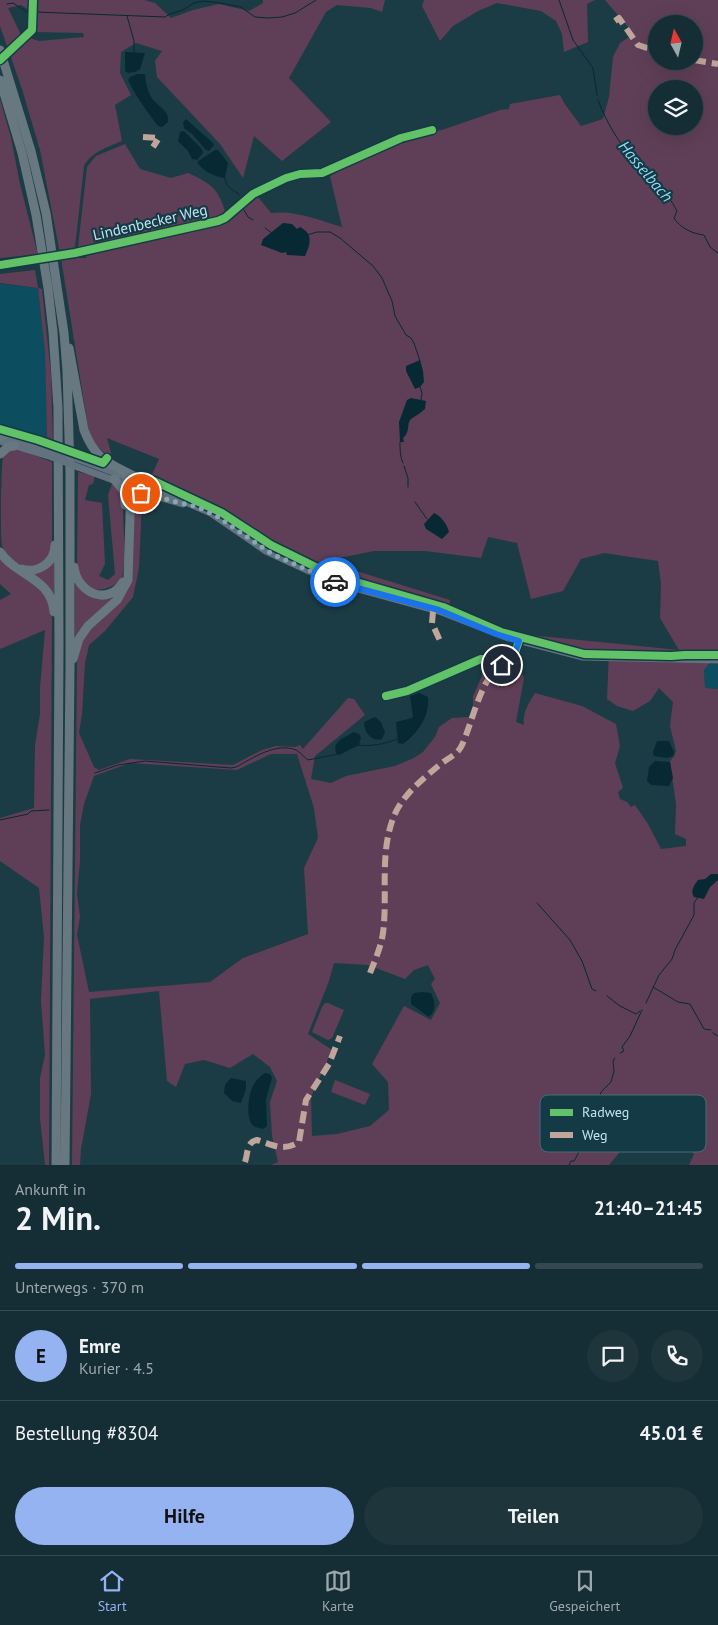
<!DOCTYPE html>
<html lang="de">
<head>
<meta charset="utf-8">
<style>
  :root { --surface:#152d34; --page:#1e353c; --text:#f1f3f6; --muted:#9da8ac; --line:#34494f; --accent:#95b2f1 }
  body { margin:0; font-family:"PT Sans",sans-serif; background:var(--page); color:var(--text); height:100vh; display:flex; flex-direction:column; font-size:19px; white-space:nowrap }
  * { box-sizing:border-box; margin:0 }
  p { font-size:16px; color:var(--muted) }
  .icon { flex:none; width:28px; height:28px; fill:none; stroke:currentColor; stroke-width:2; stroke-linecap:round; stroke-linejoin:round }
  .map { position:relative; height:1165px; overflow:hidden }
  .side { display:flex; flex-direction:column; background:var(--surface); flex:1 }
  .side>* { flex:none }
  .needle { width:32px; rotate:352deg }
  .fabs { position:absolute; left:648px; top:15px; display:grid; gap:10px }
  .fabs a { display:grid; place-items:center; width:55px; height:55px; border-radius:50%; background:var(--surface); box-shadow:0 5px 20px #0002,0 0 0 1px var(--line); font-size:25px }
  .pin { position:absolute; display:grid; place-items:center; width:42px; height:42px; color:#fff; margin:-21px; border:2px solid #fff; border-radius:50%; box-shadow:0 1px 5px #0007 }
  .courier { position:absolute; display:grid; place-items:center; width:50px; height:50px; margin:-25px; border:4px solid #1a73e8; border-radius:50%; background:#fff; color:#222; box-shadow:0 1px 6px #0007 }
  .summary em { font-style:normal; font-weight:700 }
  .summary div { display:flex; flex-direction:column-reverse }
  .summary { display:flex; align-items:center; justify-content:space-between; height:85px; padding:0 15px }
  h1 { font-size:32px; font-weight:700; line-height:38px }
  .bar { display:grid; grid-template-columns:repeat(4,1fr); gap:8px 5px; align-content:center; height:60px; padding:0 15px }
  .bar i { height:6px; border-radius:4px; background:var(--line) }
  .bar .active { background:var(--accent) }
  .bar p { grid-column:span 4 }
  .line { display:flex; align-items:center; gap:12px; padding:0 15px; border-top:1px solid var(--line) }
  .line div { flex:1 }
  .round { display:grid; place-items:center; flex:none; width:52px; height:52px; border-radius:26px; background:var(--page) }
  .primary-button { display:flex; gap:10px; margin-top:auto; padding:10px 15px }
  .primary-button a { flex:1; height:58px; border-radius:30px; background:var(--accent); color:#111; font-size:20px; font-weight:700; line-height:58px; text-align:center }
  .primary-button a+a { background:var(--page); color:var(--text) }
  .menu { display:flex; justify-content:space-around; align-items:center; height:70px; border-top:1px solid var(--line); background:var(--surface); font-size:14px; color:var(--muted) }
  .menu a { display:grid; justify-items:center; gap:2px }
  .menu .active { color:var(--accent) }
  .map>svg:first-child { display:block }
</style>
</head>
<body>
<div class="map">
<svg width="718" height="1165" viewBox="0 0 718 1165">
  <rect width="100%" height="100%" fill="#1c3c45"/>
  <path fill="#0c4e5f" d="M0,284L38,288L45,352L47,438L0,425Z
    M710,664H718V689L705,688L704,669Z"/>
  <path fill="#5f3f57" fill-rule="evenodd" d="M0,0H32L29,10L21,5L8,8L21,35L39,41L84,37L83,33L36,32L35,10L37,0H144L155,3L171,18L193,10L219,4L249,11L263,3V0H385L382,12L371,8L337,5L326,12L289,78L331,122L282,161L254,136L243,178L220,144L157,77L155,61L162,51L136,43L121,52L120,73L131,95L115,105L122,141C108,147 91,152 84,166L75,247L69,252L60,253L40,150L22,89L0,26Z
    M424,0H595L587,4L588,42L564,52L562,34L556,21L541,11L497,3L478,11L453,26L440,41L422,6Z
    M605,0H718V654L716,656L718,658H714L704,670L705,688L718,689V1165H689L694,1154L662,1119L647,1124L633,1136L609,1165H271L278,1162L272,1136L270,1102L277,1081L270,1067L253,1054L230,1068L204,1060L185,1064L176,1087L167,1081L159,991L90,999L91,1094L81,1149L80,1165H72L77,663L79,648L91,627L126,590L135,504L137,498L144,495L142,502L139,568L133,597L105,631L89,645L85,663L82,714L79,733L94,767L99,770L130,759L233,765L262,750L276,746L295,747L300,745L303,749L348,698L354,699L365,715L315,756L311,779L331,783L346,776L395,766L414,758L423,752L435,737L439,727L452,718L469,717L473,706V696L482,676L485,661H488L521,672L524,678L516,722L524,725C522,713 529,703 535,693L582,706L616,724L620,746L615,763L623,788L618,792L620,799L627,802L631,807L635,805L648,824L661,849L686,846V839L675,834L676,804L670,762L672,758L674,757L676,751L670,726L673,702L659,688L650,701L633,711L617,706L607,699L609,653L576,651L529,638L530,635L679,650L660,618L661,584L658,561L604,553L581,559L563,591L531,599L517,543L488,537L481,558L425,551H374L324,561L450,600L449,608L429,600L337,575L276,547L227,515L186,496L151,477L159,459L107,438L112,457L107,455L90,440L61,258H86L87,253L209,227L228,219L258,197L271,213C295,210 319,220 342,227L330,176L363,156L398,141L445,129L500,110L509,109L510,104L560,95L564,103L581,126L603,119L609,97L613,57L620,43L634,34ZM656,24H694V61H656ZM656,89H694V126H656ZM271,754H297L314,808L318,838L304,868L308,934L243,958L210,982L89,992L77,935L80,917L77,893L80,861V825L84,804L94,776L130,763L237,770ZM334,963L368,965L405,979L414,970L428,965L435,979L431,984L440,1003L431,1020L404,1006L372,1064L388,1082L389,1110L370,1126L337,1134L312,1136L311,1097L332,1050L308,1034L329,981Z
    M0,99L11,138L20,184L39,259H32L30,255L0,258Z
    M125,144L140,169L171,178L188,173C212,184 218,188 226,214L208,223L84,249L78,247L87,167L96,156Z
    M35,270L38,288L42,289L51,375L53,443L47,438L45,352L38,288L0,283V274Z
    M13,449L26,452L52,462V546L48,558L33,568C19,565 8,560 2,546C0,532 1,473 3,456Z
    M78,472L95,476L93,484L89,485L85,500L102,503L105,564L99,576L108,580L115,574L108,495L112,484L122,492L125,557L122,579C112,589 92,596 82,581C80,578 79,573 77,570Z
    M0,555L42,589L52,609L49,1165H45L40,1118V1078L45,1055L41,1001L44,937L39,888L0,861V818L34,808L35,745L40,714V688L45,630L0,649V600L11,594L0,584Z
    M54,558V600L27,572Z
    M75,581L84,593L118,592L75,644Z
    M325,1003H328L344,1010L332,1038L328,1040L312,1032L322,1007Z
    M335,1080L370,1094L365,1105L331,1092Z"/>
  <path fill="#062933" d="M125,52L145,53L140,69L135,72L128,73L125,71Z
    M138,74H145C146,84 148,95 155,102C162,109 169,111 168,122L162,127L158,126C147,111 136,97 128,80L130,77Z
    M186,119L212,142L214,145L209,151L206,150L192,134L184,128L183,122Z
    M184,131L202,149L203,153L197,160L192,159L188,151L178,141L180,132Z
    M215,150H218L228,163L225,178C214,177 203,171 197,162Z
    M283,223L292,224L297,229L300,227C314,234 310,245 305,256L287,255L286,252L282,253L261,245L263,239Z
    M420,360L423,371L424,382L420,387L415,389L406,371V366Z
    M411,398L426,401L425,409C421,413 415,416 411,419C406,424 411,431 403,438L404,442H400L399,422L407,400Z
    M434,513C441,516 447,524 449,532L442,539L426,529L424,524Z
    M419,693L428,697C430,716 418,733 403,744L398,743L396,722L412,718L413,716L410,696Z
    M375,717L381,722L385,732L382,739C371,742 364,732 364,722Z
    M353,732L359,734L361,738L359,745L339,755L336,753C332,740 346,738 353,732Z
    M657,741H669L674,752L673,756L667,758L654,756L653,752Z
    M655,761L670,762L673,778L669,786L651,785L647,781L649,767Z
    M711,874H718V880L710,887L704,899L694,897C690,891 694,885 698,880L705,879Z
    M423,992L431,993C435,1002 437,1009 429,1017L411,1004V997L414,993Z
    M265,1073L270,1074L272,1078L266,1099L267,1126L263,1129C261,1128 258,1128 255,1127C245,1121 248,1098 252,1088C254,1082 259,1077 265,1073Z
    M231,1078L246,1081V1089L241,1103L232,1101L224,1093L225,1085Z"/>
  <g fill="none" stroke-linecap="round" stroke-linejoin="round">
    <path stroke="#062933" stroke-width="1" d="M559,0L573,40L593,68L597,95
      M7,4L13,3L27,12
      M36,12L165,17L170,14L183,10L194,3L204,1L220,3L241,7L255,17L268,18L282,17L295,13L316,0
      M127,16L134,41V52
      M598,100C606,122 619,143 634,160C649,176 667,191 677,211L674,218C680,228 693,234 704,235L710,247L718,253
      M224,176C226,185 229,189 238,193L239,195
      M244,210L248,217L253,220
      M265,228L272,233
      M307,235L317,232H330L340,238L373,266L382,278L392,301L395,316L406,335L411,338L414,343L420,361
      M420,387L422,393L421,400
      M400,442C400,449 400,457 403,463
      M404,466L408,478V487
      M415,502L427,519
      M357,745C369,747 386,744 397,739
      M95,773L118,765L145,761L231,768L236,767C253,758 276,742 296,750C300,752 304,757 308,760L338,754
      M0,820L28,814L31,811L49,810
      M537,903L570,940L582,961L592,989L596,991
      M653,987L678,1002L690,1004L704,1029L711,1030
      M607,996L620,1006L636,1014L640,1011
      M646,1003L659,975L672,959L675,950L694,915V903L698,897
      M713,1033L718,1036
      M620,1053L624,1051L622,1047L630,1036L642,1010
      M569,1165L571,1161H574C580,1152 581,1143 584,1133C587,1125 596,1121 595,1111L598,1109L601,1092L611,1082L614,1071L613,1061L615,1058"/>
    <path stroke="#5e6f7b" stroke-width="4.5" d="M10,51L32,30L33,0
      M62,255L218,221L225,218L253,194L286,178L300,174L322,173L401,138L432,130
      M0,265L34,260
      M386,696L407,691L481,659C492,659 501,667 511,664L520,639"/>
    <path stroke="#62737f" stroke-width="7" d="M0,434L52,450
      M0,441L52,457
      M78,459L129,478
      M78,467L162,498L183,504
      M144,484L211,513L266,551L320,576L344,585L439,611L506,637L583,657L718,660"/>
    <path stroke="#677881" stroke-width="9" d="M0,50L31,151L46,213L64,333L67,371L70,471V668L65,1165
      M0,80L22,153L36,215L48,288L53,332L58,408L59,647L56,1165
      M69,348L84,430C98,468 120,465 149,485
      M0,437L4,435
      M0,454L8,447L14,446
      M114,479L124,491L125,505
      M131,504C134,494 141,493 151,493
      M0,552C16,576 52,578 54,612
      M74,567C77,593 108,607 123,582
      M21,569C37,574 55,563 55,545
      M73,659L79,639L88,626L117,600L128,580L131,485L126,477"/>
    <path stroke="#5e6f7b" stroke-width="4.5" d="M34,260L62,255"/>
    <path stroke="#62737f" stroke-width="7" d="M52,450L78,459
      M52,457L78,467"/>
    <path stroke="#c0a59a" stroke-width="6" stroke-dasharray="12 6" stroke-linecap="butt" d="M615,21L619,18L638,45L656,51
      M694,60L718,64
      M143,137L159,138L153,147
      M433,611L432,623L441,643
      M370,973C375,960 381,947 383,933C388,894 379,853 394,816C403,794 425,777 442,763C450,757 458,754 462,745C472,724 481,676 502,665
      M245,1162C248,1154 246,1142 257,1140C274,1145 283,1152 299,1142L306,1100L329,1064L340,1036"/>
    <defs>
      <path id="cycleway" d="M0,60L32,30L33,0
        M0,265L75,253L218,221L225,218L253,194L286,178L300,174L322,173L401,138L432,130
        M0,429L38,440L103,463L107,458
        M152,480L222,513L271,545L332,575L443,607L501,632L584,654L671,656L685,655H718
        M386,696L407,691L481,659C492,659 501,667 511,664L520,638"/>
    </defs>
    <use href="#cycleway" stroke="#143a46" stroke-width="11"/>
    <use href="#cycleway" stroke="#61c268" stroke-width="8"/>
  </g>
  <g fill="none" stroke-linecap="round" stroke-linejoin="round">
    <path stroke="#88a9b4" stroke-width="5" stroke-dasharray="0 9" d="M141,493H151L171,501L191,505L202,509L218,517L272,554L335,582"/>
    <path stroke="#1a73e8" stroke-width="6" d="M335,582L439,610L496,634L519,641L511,664L502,665"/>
  </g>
  <g text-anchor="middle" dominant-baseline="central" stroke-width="4.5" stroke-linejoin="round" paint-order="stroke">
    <g font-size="15" fill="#c2e4f0" stroke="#143a46">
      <text transform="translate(150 222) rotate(-13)">Lindenbecker Weg</text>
    </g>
    <g font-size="16" font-style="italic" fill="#90daf4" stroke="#143a46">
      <text transform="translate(646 171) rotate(50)">Hasselbach</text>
    </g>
  </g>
  <rect x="540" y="1095" width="166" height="57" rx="8" fill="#143a46" stroke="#486d79" stroke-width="1"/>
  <rect x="550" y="1109" width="23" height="7" fill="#61c268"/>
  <rect x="550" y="1132" width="23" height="6" fill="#c0a59a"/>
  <g font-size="14" fill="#c2e4f0">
    <text x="582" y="1117">Radweg</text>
    <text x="582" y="1140">Weg</text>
  </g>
</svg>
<div class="fabs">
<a><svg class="needle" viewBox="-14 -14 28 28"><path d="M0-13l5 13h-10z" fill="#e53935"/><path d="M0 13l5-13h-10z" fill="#9da8ac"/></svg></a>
<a><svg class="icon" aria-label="layers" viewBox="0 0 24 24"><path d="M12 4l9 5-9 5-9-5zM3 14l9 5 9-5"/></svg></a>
</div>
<div class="pin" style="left:141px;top:493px;background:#ea580c"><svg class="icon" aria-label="bag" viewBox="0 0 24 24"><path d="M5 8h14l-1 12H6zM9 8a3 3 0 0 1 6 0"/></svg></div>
<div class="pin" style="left:502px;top:665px;background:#1f2937"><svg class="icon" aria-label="home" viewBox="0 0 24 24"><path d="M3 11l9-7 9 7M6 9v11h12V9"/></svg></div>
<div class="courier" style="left:335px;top:582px"><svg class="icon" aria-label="car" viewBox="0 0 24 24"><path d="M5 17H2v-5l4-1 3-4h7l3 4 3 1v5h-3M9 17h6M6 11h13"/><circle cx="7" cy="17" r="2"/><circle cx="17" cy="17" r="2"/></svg></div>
</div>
<section class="side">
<div class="summary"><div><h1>2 Min.</h1><p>Ankunft in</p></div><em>21:40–21:45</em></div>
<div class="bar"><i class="active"></i><i class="active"></i><i class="active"></i><i></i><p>Unterwegs · 370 m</p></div>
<div class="line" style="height:90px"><b class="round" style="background:var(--accent);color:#111">E</b><div><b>Emre</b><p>Kurier · 4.5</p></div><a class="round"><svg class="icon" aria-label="chat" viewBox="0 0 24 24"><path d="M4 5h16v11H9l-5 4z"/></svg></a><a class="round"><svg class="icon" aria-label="phone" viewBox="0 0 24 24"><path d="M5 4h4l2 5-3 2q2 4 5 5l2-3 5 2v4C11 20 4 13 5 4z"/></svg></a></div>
<div class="line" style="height:65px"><div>Bestellung #8304</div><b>45.01 €</b></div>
<div class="primary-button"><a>Hilfe</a><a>Teilen</a></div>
</section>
<nav class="menu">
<a class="active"><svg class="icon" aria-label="home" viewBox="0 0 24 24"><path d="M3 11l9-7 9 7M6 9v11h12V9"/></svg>Start</a>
<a><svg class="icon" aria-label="map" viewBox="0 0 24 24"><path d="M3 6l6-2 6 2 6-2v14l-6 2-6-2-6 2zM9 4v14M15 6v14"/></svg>Karte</a>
<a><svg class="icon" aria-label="saved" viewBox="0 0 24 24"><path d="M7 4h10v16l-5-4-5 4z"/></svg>Gespeichert</a>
</nav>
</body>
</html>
